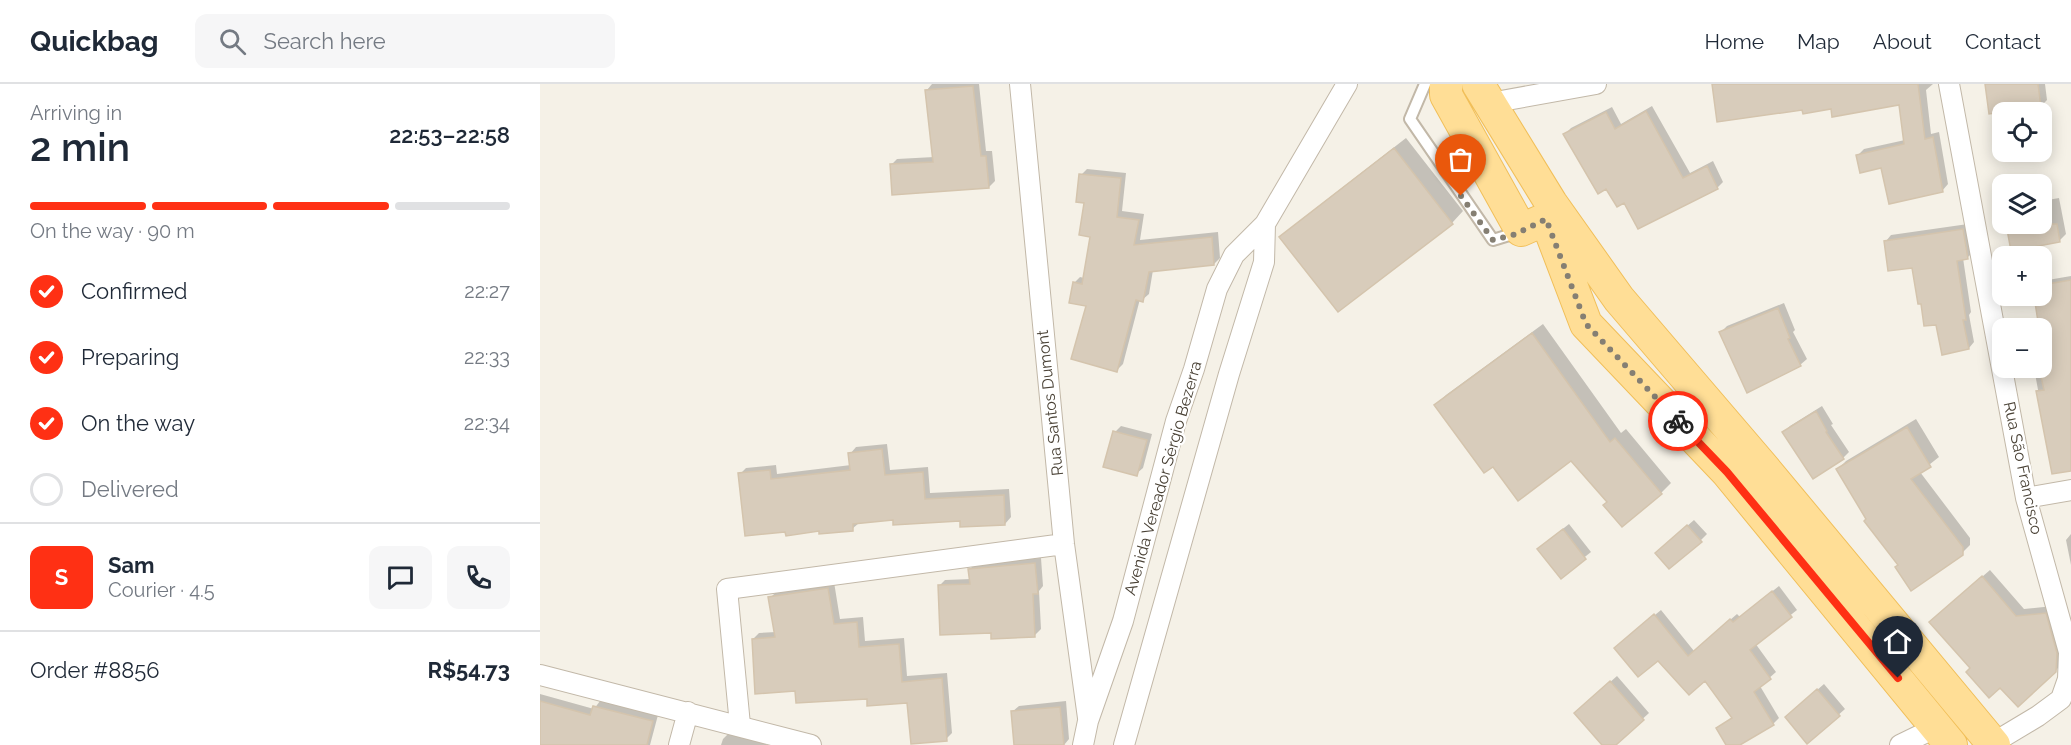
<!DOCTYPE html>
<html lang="en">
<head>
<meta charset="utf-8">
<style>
  :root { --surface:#fff; --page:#f6f6f7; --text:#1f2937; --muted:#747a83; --line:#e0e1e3; --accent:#ff3014 }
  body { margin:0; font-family:Raleway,sans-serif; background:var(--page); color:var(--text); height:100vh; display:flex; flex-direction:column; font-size:22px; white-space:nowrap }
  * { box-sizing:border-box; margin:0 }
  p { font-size:20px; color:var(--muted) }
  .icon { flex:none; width:33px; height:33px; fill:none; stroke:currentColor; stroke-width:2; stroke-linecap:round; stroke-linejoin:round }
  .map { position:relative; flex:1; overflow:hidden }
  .drawer { display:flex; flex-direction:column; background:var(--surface); width:540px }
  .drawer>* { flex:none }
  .fabs { position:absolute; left:1452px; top:18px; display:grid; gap:12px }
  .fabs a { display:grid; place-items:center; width:60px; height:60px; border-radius:12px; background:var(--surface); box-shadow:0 3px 15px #0003; font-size:30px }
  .pin { position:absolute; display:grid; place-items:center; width:51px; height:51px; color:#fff; margin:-62px -26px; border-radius:50% 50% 50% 0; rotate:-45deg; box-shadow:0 0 6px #0007 }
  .pin .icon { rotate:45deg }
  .courier { position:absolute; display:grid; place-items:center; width:60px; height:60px; margin:-30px; border:4px solid #ff3014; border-radius:50%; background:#fff; color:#222; box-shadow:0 2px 8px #0007 }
  .overview em { font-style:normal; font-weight:600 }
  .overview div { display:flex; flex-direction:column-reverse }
  .overview { display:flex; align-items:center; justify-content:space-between; height:102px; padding:0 30px }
  h1 { font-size:39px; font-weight:600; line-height:45px }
  .bar { display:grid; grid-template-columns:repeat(4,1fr); gap:9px 6px; align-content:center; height:72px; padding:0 30px }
  .bar i { height:8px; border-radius:4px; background:var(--line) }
  .bar .on { background:var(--accent) }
  .bar p { grid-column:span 4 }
  .line { display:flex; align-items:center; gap:15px; padding:0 30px; border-top:2px solid var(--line) }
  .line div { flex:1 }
  .round { display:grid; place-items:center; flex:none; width:63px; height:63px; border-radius:12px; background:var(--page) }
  ol { padding:0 30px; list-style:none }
  li { display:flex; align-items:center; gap:18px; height:66px }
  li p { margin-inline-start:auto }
  li .icon { padding:6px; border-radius:50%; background:var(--accent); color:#fff; stroke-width:4 }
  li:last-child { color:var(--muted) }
  li i { width:33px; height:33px; border:3px solid var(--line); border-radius:50% }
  header { display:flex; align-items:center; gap:36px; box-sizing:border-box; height:84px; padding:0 30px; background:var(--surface); border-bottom:2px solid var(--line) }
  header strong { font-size:28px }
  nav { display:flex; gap:33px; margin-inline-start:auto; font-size:21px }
  .search { width:420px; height:54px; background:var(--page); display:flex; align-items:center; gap:15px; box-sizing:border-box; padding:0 21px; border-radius:12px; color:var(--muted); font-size:22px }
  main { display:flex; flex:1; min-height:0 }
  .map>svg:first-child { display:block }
</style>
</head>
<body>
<header>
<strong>Quickbag</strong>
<div class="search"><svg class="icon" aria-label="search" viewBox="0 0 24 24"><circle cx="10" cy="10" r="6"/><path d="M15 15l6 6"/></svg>Search here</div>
<nav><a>Home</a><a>Map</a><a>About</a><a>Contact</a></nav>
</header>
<main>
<section class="drawer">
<div class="overview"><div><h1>2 min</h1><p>Arriving in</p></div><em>22:53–22:58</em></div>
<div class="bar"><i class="on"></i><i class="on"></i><i class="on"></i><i></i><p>On the way · 90 m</p></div>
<ol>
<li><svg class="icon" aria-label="check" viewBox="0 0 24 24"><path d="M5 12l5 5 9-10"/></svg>Confirmed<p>22:27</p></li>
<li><svg class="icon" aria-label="check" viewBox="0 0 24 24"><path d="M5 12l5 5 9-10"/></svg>Preparing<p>22:33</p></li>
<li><svg class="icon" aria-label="check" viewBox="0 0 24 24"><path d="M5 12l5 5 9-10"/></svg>On the way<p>22:34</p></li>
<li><i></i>Delivered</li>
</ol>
<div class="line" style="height:108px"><b class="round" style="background:var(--accent);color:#fff">S</b><div><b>Sam</b><p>Courier · 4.5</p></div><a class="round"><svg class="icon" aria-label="chat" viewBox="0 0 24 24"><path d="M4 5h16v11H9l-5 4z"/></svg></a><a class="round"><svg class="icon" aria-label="phone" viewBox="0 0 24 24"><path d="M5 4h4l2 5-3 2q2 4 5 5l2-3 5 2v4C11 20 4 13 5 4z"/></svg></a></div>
<div class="line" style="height:78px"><div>Order #8856</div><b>R$54.73</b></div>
</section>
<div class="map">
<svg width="1531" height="661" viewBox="0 0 1531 661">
  <rect width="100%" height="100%" fill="#f5f1e7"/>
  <path fill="#0003" d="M392,0H439L446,67H452L455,97L449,103L351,81L357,75L394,73L387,6Z
    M1173,0H1393L1386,6L1391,50L1399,48L1408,100L1402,107L1318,71L1324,65L1365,56L1360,20L1263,24Z
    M1442,0H1505L1507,16L1501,22L1446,0Z
    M1112,22L1150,89L1173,77L1183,98L1177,104L1085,117L1067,102L1025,50L1031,44L1072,23L1081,40Z
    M866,54L923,127L912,139L741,153L753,142Z
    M547,85L586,89L582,127L604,130L600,156L678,148L680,174L674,180L613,186L609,210L602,216L600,215L583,280L577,286L548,221L534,199L540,193L544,194L552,151L541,91Z
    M1519,114L1526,150L1520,156L1472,165L1467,140H1502V117Z
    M1428,140L1433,168L1427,174H1423L1431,228L1429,231L1434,258L1429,264L1397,239L1374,182L1346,157L1351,151Z
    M1531,192V385L1513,388L1494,284H1502V244H1496H1501L1495,212H1502V197Z
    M1244,219L1255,246L1253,248L1267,275L1260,281L1181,248L1187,242Z
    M1003,240L1081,349L1086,345L1131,399L1121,409L1068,417L1032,375L953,381L896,321L906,311Z
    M1282,322L1293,340L1291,341L1309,368L1303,374L1244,348L1250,342Z
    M1376,335L1399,373L1380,388L1430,454V461L1422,469L1360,480L1328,435L1298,385L1306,377Z
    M581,342L612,350L603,384L596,390L575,348Z
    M347,360L350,386L388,383L390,409L469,405L471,433L465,440L421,435L354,434L319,439L312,445L280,446L200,390L206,384L236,381L237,390L311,381L310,370L316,363Z
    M1154,436L1167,450L1161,456L1123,463Z
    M1029,440L1051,468L1021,492L1005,459Z
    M1531,450V481L1526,456Z
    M501,474L503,502L499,507L501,545L495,551L452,548L399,502L405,496L431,495L430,485L436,479Z
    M1450,486L1484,525L1513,522L1523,579L1515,587L1460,601L1432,584L1398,531Z
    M294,498L300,535L323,533L325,557L364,554L367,592L407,589L412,649L406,655L369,617L256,605L213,555L219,549L236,548L230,514L236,508Z
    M1239,502L1257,526L1215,559L1236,588L1220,602L1239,634L1233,640L1198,661H1188L1178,644L1193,633L1165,595L1082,558L1121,526L1154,567L1197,530L1200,533Z
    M1077,592L1109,629L1074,661H1064L1042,623Z
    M1284,600L1305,625L1268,658L1253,627Z
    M0,610L54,625L60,617L118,631L110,661H0Z
    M526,617L529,655L524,661H476L472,628L479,622Z
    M190,648L227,657L226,661H181L183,655Z"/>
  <path fill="#d8ccbb" stroke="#d4c4ad" stroke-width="1.5" d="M1172,0H1378L1385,55L1393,53L1403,108L1349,120L1341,84L1320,89L1316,71L1364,60L1359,21L1292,33L1291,25L1263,30L1262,26L1177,38Z
    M1445,0H1498L1501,23L1449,30Z
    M433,2L441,72H446L449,104L352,111L350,80L393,78L385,6Z
    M1106,27L1143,94L1167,82L1178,105L1098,145L1084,119L1077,123L1066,105L1058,110L1023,50L1066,28L1075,45Z
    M854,64L913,140L798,228L739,153Z
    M539,90L581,94L577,133L599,136L594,161L672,153L674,181L609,188L603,218L596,216L577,288L531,275L546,222L529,219L533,198L542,200L550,153L539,151L544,119L536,118Z
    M1466,140H1517L1520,158L1471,167Z
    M1423,145L1428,175L1417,177L1426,236H1423L1429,265L1402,271L1396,241L1384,242L1381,220H1378L1372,184L1348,187L1344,157Z
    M1531,196V387L1512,390L1496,307L1504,306L1499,284H1502V244H1499L1494,212H1502V201Z
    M1238,224L1250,254L1248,255L1261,282L1207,309L1179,248Z
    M992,249L1070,358L1075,354L1122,410L1082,443L1063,421L1067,418L1031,377L978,417L953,383L944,389L894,321Z
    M1276,327L1287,347L1286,348L1304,375L1273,395L1242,348Z
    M1367,343L1391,383L1371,395L1423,463V471L1371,507L1355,483L1358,481L1324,437L1326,435L1296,385Z
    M573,347L607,356L597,392L563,383Z
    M342,365L345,391L383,388L385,415L464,411L465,441L420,443V437L353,441V436L313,440V447L279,450V447L246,452L245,448L205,452L198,389L230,386L231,395L310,386L308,369Z
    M1147,441L1162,458L1129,485L1115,469Z
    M1023,445L1046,475L1021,495L997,465Z
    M495,479L498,510H493L495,553L451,555V549L400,551L398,501L430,500L428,485Z
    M1442,492L1476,532L1506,529L1517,569L1516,588L1478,623L1460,604L1449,614L1426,588L1430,584L1389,538Z
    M288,504L294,540L317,538L319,563L359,560L362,598L402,594L407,657L371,660L367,619L327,622V615L256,619L255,607L215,610L212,555L235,553L228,513Z
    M1232,507L1252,533L1210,566L1231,595L1214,608L1234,641L1200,661H1186L1176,644L1192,634L1165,597L1149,611L1118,577L1098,593L1074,564L1114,530L1148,572L1190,535L1193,538Z
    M1070,597L1104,636L1076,661H1062L1034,629Z
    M1277,605L1300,632L1267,660L1245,633Z
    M0,617L50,631L53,622L113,637L107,661H0Z
    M520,623L524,661H474L471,627Z"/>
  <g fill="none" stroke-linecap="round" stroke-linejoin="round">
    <defs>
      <path id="service" d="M885,0L870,35L953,156L979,148"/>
      <path id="minor" d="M480,0L524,460L548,634
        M1409,0L1486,414L1529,568L1528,595L1521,615L1498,632L1453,659
        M950,19L1056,0
        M1486,414L1531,406
        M0,591L271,661
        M200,641L187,505L524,460
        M139,661L148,628
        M543,661L548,637L583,537L636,337L654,285L677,205L694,171L725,140L807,0
        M584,661L689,290L724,178L725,140
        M1360,661L1397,643"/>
      <path id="primary" d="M906,0V11L981,146L1006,135L1046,240L1187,388L1411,661
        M938,0L1011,119L1079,215L1222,382L1454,661"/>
    </defs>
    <use href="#service" stroke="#c2b8a8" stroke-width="14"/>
    <use href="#minor" stroke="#c2b8a8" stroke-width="22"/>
    <use href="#primary" stroke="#f1bf59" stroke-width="34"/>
    <use href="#service" stroke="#fff" stroke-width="10"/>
    <use href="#minor" stroke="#fff" stroke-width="20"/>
    <use href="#primary" stroke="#ffde96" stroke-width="32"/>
  </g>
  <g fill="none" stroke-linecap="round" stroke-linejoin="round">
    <path stroke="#857f73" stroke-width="6" stroke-dasharray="0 10.8" d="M921,112L953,156L976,150L1006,135L1046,240L1138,337"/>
    <path stroke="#ff3014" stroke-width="8" d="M1138,337L1187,388L1358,594"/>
  </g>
  <g text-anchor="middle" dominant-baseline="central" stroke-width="4.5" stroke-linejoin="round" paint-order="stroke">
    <g font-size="16" fill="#494135" stroke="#fff">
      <text transform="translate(510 319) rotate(-96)">Rua Santos Dumont</text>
      <text transform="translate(1483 384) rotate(78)">Rua São Francisco</text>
      <text transform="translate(623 394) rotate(-74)">Avenida Vereador Sérgio Bezerra</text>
    </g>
  </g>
</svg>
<div class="fabs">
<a><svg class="icon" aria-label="locate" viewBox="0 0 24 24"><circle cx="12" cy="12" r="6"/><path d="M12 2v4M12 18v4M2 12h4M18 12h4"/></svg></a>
<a><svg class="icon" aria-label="layers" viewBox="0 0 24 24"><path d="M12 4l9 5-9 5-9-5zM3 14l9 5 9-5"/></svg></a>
<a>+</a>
<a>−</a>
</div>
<div class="pin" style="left:921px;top:112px;background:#ea580c"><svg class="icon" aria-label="bag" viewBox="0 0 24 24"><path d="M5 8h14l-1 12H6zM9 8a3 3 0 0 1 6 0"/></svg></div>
<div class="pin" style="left:1358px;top:594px;background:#1f2937"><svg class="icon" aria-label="home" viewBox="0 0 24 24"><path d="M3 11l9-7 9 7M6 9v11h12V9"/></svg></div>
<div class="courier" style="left:1138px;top:337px"><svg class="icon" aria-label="bike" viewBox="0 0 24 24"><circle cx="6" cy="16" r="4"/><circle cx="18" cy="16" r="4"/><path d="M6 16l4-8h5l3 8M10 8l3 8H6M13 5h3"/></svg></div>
</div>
</main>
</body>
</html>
